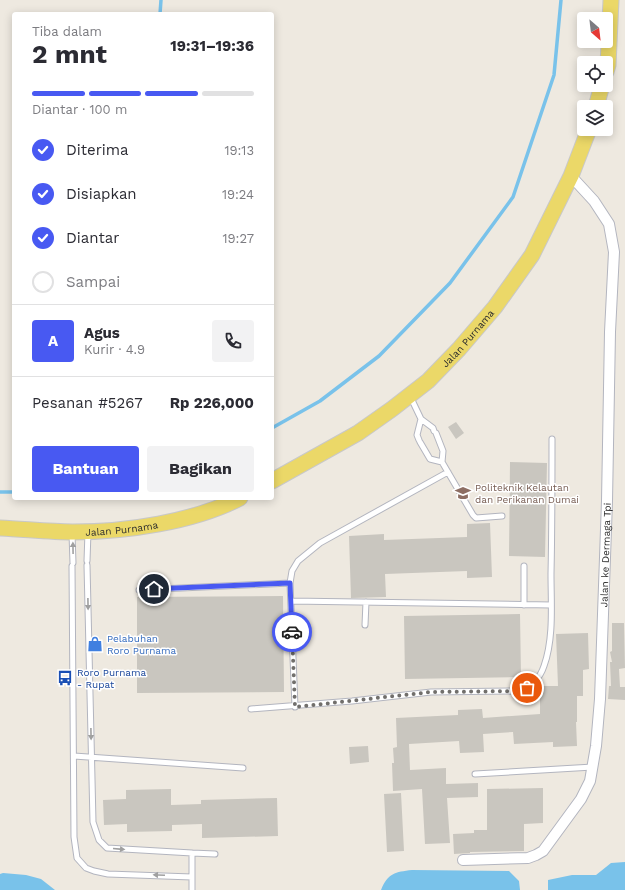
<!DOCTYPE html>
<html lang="id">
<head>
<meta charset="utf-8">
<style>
  :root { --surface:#fff; --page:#f2f2f3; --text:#2b2b33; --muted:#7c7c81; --line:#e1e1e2; --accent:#4859f2 }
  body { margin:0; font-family:"Work Sans",sans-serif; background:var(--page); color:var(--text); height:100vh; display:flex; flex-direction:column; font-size:15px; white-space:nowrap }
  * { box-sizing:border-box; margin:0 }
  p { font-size:13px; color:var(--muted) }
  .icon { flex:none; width:22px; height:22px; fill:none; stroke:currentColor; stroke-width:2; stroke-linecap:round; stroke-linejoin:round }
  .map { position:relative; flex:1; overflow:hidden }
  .sheet { position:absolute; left:12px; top:12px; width:262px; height:488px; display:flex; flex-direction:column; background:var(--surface); border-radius:4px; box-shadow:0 2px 10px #0003 }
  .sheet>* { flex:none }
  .needle { width:26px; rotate:152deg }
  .controls { position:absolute; left:577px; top:12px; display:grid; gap:8px }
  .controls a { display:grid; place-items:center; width:36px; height:36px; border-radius:4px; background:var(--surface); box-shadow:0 2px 10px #0003; font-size:20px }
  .pin { position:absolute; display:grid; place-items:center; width:34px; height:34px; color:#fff; margin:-17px; border:2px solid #fff; border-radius:50%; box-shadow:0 1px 4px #0007 }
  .courier { position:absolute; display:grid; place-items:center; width:40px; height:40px; margin:-20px; border:3px solid #4859f2; border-radius:50%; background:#fff; color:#222; box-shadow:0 1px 5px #0007 }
  .summary em { font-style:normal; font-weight:700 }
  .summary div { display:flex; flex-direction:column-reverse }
  .summary { display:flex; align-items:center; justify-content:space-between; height:68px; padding:0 20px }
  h1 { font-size:26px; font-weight:700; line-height:30px }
  .bar { display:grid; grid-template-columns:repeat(4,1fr); gap:6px 4px; align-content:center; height:48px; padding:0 20px }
  .bar i { height:5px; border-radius:3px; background:var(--line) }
  .bar .active { background:var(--accent) }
  .bar p { grid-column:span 4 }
  .line { display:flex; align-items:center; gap:10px; padding:0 20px; border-top:1px solid var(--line) }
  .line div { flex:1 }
  .round { display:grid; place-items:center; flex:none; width:42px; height:42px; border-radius:4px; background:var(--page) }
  ol { padding:0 20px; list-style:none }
  li { display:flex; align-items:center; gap:12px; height:44px }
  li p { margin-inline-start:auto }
  li .icon { padding:4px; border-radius:50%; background:var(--accent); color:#fff; stroke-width:4 }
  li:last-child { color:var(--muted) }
  li i { width:22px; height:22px; border:2px solid var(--line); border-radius:50% }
  .cta { display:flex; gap:8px; margin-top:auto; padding:8px 20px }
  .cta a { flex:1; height:46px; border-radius:4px; background:var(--accent); color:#fff; font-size:16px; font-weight:700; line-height:46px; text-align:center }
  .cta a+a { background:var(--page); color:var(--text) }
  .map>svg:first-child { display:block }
</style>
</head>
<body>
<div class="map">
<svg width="625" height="890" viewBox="0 0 625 890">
  <rect width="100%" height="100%" fill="#eee9e0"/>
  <path fill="#79c2ea" d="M625,862V890H548V880L572,875H596L611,863Z
    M412,870L509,871L519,881L520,890H381C388,873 395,872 412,870Z
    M3,873L26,875L41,879L55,890H0V874Z"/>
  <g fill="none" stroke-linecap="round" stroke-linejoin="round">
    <path stroke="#79c2ea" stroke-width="3.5" d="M160,14L161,0
      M272,428L320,401L379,356L450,283L513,197L554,75L561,0
      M0,492H14"/>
  </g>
  <path fill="#c9c6bf" d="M456,422L464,433L456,439L448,427Z
    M510,462L547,463L545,557L509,556Z
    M490,523L492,577L467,578V571L385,574L386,597L351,598L349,536L384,534V540L467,537V524Z
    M283,596L284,692L137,693V597Z
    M520,614L521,677L405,679L404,616Z
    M612,623H624L625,668L619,669L620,687H625V700L608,699L609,686H611L610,662H612L610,652L612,651Z
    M588,633L589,669L583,670V696H577V722H576L577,746L553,747V742L514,744L513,732L483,734L484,752L460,753L459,741L409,744L410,770L446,768V784L478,783V797L447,798L450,843L425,844L422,789L393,791L392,763H394L393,748L397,747L396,718L458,715V710L482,709L483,718L540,714V686H558L556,634Z
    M368,746L369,762L350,764L349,747Z
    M543,788V823L524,824V851L470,852V853L454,854L453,834L474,833V830H487V789Z
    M171,789V805L201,804V800L277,798L278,836L202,838V824L172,825V831L127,832V824L104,825L103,800L126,799V790Z
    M401,793L404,851L387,852L384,794Z"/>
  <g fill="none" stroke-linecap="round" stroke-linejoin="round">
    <defs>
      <path id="lane" d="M410,396L421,419
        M419,440L417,435L421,419L433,428L434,431
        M420,442L430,459L442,462L443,451L436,433
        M442,462L473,515L476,518L502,516
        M72,534L73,563
        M87,561L88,532
        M72,566L74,837L77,858L86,868L94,871L108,874L192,877V853L107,848L99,840L93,822L87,565
        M139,590L290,583
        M291,601L551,605
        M524,605V566
        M365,625L366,602
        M295,707L290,583L292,571L298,561L320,543L448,472
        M251,709L352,701L431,692L519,691C531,687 540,678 544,666C554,638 551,604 551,574C552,529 552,484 552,439
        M74,756L243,768
        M475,774L593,767
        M192,853L215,854
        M192,890V877"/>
      <g id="street">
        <path id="s1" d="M463,860L528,858L536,855L543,851L581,799L590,781L596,746L600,699L607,501L610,332L614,252L609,224L594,201L571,176"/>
      </g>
      <g id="primary">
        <path d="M606,72L608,65L611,0"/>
        <path d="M596,107L602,85"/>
        <path id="s2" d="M272,481L358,433L392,409L428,381L459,349L495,307L532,255L571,176L589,129"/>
        <path id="s3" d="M0,528C24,529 49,532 73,532C125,532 194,522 240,498"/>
      </g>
    </defs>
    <use href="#lane" stroke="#b3b5bf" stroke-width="7"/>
    <use href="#street" stroke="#b3b5bf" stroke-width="12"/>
    <use href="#primary" stroke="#c8c8c8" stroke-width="17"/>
    <use href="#lane" stroke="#fff" stroke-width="5"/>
    <use href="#street" stroke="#fff" stroke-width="10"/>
    <use href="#primary" stroke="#ebd868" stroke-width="15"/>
  </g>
  <defs><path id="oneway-solid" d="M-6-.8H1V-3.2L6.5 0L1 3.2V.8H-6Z"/></defs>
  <g fill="#a0a0a0">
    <use href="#oneway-solid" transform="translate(73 548) rotate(-91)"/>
    <use href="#oneway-solid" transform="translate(88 604) rotate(89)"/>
    <use href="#oneway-solid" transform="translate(91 734) rotate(89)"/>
    <use href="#oneway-solid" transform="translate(119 849) rotate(5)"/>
    <use href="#oneway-solid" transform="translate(159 875) rotate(-178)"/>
  </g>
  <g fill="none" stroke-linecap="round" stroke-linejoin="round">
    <path stroke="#716f6c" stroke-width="4" stroke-dasharray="0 7.2" d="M292,632L295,707L431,692L519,691L527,688"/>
    <path stroke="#4859f2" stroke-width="5" d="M154,589L290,583L292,632"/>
  </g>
  <defs>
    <symbol id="university-bare" viewBox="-9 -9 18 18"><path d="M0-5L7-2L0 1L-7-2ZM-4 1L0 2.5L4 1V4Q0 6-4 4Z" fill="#8d6e63" stroke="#fff" stroke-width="2.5" paint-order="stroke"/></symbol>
    <symbol id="shop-bare" viewBox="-9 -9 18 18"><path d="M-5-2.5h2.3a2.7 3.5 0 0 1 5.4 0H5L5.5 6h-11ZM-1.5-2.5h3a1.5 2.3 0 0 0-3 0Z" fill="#3f7fe0" stroke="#fff" stroke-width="2.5" paint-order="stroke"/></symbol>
    <symbol id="bus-bare" viewBox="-9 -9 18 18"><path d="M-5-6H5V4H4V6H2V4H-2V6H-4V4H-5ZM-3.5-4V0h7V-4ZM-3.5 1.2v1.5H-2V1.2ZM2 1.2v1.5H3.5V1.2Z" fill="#1a4fb4" stroke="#fff" stroke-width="2.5" paint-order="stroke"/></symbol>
  </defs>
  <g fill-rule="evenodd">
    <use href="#university-bare" x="452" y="482" width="22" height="22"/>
    <use href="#shop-bare" x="84" y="633" width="22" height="22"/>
    <use href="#bus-bare" x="54" y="667" width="22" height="22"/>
  </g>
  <g text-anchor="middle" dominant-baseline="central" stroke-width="3" stroke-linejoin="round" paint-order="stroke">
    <g font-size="10" fill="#2d2d2d" stroke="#fff">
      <text stroke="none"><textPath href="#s2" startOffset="244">Jalan Purnama</textPath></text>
      <text stroke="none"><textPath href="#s3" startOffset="122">Jalan Purnama</textPath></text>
      <text stroke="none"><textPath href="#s1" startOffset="393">Jalan ke Dermaga Tpi</textPath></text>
    </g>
    <g font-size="10" fill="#785e54" stroke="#fff" text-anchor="start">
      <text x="475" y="487">Politeknik Kelautan<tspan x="475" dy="12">dan Perikanan Dumai</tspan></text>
    </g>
    <g font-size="10" fill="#366cbe" stroke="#fff" text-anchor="start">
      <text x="107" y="638">Pelabuhan<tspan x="107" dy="12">Roro Purnama</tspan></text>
    </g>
    <g font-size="10" fill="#164399" stroke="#fff" text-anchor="start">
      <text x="77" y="672">Roro Purnama<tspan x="77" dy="12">- Rupat</tspan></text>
    </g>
  </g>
</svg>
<div class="controls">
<a><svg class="needle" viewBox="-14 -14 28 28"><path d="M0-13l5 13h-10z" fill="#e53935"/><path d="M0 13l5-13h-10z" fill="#7c7c81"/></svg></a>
<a><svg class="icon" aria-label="locate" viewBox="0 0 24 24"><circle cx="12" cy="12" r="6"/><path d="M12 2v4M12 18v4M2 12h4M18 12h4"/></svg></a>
<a><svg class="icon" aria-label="layers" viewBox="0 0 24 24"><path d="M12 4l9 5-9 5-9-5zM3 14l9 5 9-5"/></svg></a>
</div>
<div class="pin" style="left:527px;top:688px;background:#ea580c"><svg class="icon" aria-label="bag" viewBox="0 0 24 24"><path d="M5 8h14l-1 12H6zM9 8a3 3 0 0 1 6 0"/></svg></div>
<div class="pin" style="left:154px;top:589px;background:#1f2937"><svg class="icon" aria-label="home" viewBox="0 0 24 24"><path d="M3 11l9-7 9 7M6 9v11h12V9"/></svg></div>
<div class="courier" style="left:292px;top:632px"><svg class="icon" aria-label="car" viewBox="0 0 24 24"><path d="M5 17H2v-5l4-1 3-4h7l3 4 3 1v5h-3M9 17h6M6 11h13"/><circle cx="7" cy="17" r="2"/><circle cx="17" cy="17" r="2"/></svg></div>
<section class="sheet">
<div class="summary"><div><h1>2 mnt</h1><p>Tiba dalam</p></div><em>19:31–19:36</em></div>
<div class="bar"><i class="active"></i><i class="active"></i><i class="active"></i><i></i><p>Diantar · 100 m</p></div>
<ol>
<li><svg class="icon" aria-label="check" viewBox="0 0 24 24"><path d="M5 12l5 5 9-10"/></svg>Diterima<p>19:13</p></li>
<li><svg class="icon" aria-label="check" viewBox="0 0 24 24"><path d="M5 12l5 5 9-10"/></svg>Disiapkan<p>19:24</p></li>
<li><svg class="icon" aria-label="check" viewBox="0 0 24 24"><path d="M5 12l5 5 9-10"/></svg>Diantar<p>19:27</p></li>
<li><i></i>Sampai</li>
</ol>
<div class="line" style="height:72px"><b class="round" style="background:var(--accent);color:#fff">A</b><div><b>Agus</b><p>Kurir · 4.9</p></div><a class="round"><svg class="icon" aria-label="phone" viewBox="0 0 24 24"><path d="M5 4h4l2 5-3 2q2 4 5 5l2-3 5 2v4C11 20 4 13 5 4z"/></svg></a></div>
<div class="line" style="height:52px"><div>Pesanan #5267</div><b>Rp 226,000</b></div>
<div class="cta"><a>Bantuan</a><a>Bagikan</a></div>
</section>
</div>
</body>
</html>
